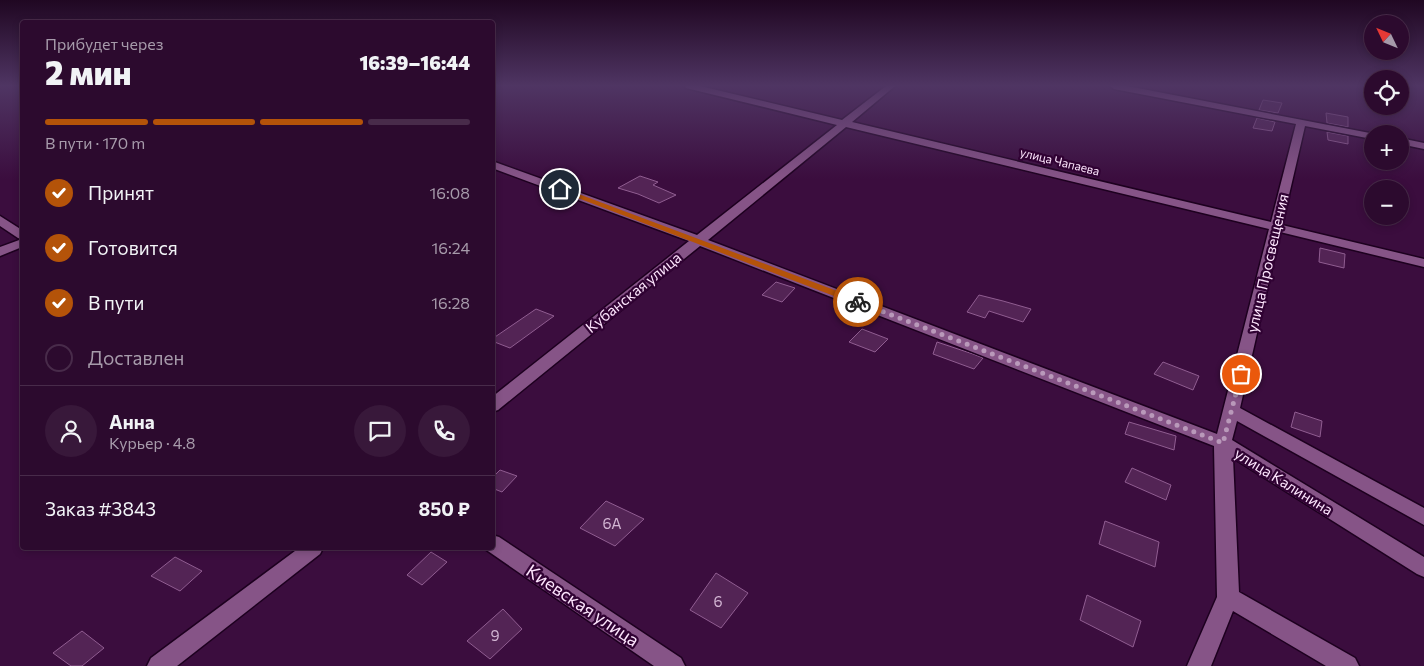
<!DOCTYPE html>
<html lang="ru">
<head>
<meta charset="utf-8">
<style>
  :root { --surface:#2c0a2e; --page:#38183a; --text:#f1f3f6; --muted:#a69aaa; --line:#482b4a; --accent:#b45309 }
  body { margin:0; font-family:Commissioner,sans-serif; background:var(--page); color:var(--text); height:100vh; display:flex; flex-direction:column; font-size:19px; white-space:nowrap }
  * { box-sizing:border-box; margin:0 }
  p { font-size:16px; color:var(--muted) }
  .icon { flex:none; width:28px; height:28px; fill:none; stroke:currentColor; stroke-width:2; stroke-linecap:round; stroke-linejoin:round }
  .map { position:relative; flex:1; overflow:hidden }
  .sheet { position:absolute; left:20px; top:20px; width:475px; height:530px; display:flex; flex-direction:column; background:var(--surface); border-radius:5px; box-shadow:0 2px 8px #0003,0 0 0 1px var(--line) }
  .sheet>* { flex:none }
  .needle { width:32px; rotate:313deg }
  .tools { position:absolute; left:1364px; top:15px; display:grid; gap:10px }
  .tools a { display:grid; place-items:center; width:45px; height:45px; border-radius:50%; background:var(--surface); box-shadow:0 2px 8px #0003,0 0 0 1px var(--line); font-size:25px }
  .pin { position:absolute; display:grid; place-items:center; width:42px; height:42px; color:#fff; margin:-21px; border:2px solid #fff; border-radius:50%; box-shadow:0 1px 5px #0007 }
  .courier { position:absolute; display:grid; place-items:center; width:50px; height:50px; margin:-25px; border:4px solid #b45309; border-radius:50%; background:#fff; color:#222; box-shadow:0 1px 6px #0007 }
  .headline em { font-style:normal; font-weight:800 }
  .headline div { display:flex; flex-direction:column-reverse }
  .headline { display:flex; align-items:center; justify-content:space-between; height:85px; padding:0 25px }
  h1 { font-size:32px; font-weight:800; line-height:38px }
  .bar { display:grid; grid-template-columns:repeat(4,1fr); gap:8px 5px; align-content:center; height:60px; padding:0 25px }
  .bar i { height:6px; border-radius:4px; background:var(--line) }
  .bar .active { background:var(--accent) }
  .bar p { grid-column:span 4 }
  .line { display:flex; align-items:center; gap:12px; padding:0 25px; border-top:1px solid var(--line) }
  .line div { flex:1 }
  .round { display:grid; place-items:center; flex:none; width:52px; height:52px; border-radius:26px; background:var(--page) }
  ol { padding:0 25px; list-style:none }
  li { display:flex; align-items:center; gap:15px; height:55px }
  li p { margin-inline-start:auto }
  li .icon { padding:5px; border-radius:50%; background:var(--accent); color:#fff; stroke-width:4 }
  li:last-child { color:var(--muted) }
  li i { width:28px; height:28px; border:2px solid var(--line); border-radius:50% }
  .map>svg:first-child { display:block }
</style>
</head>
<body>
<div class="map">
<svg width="1424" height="666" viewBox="0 0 1424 666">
  <rect width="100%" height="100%" fill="#3b0d3e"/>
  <path fill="#532455" stroke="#905d91" d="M1263,100L1282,103L1278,113L1259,110Z
    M1326,113L1348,117V127L1327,123Z
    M1257,118L1275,122L1272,131L1253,128Z
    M1327,132L1348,136V144L1328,140Z
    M640,176L658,182L653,185L676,195L659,203L638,194L618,188Z
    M1320,248L1345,254L1344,268L1319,262Z
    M776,282L795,288L782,302L762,295Z
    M979,295L1003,301L1031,309L1023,322L989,311L985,318L967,312Z
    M536,309L554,316L510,348L492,341V339Z
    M862,329L888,339L875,352L849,342Z
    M937,342L973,354L983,358L974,369L933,354Z
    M1163,362L1199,376L1193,390L1154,374Z
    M1295,412L1322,421L1320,437L1291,427Z
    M1129,422L1176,436L1174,450L1125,434Z
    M1132,468L1171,485L1166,500L1125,482Z
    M500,470L517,476L502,492L492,488V478Z
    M606,501L644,519L615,546L580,528Z
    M1105,521L1159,542L1155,567L1099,544Z
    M431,552L447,562L422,585L407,575Z
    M175,557L202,571L180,591L151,576Z
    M716,573L748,593L721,628L690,610Z
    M1087,595L1141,621L1133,647L1080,620Z
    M503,609L522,629L490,659L467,641Z
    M82,631L104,648L82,666H71L53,653Z"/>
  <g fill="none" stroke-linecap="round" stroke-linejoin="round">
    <defs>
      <path id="minor" d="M685,86H700L842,120L886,86H895L852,122L1271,222L1296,124L1114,89L1110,86H1127L1375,134H1372V139L1305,126L1282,225L1424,259V267L1280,232L1240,408L1424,508V525L1237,421L1232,440L1424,557V577L1417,574L1233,458L1239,592L1355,658L1359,666H1326L1233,611L1211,666H1187L1217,597L1214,446L700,246L498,410L492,412V397L689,241L492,168V161L697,235L837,125L686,88ZM846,127L1269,229L1217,434L708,240Z
        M1400,138L1424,143V149L1400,144Z
        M0,216L22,230V239L18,238L0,226Z
        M22,239V247L0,256V247Z
        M492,535L499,537L681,658L685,666H654L485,549L492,548Z
        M299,548H323L320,554L177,666H147L151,658Z"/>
    </defs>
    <use href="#minor" stroke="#1d001f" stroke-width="3"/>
    <use href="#minor" fill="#865487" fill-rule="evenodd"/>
  </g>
  <linearGradient id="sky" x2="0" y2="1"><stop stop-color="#200722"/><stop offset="0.48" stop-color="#4f3563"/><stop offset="1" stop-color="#4f3563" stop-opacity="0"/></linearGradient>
  <rect width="1424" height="179" fill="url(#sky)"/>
  <path fill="#b45309" d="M560,187L861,300L862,302L855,304L557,190Z"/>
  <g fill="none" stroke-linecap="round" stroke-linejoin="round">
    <path stroke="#b999ba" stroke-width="5" stroke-dasharray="0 9" d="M858,302L1223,443L1241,374"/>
  </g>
  <g text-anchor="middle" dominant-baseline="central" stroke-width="4.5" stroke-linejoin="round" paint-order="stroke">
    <g font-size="12" fill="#fde5fd" stroke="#300233">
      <text transform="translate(1060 161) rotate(14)">улица Чапаева</text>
    </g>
    <g font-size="15" fill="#fde5fd" stroke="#300233">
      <text transform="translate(1267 263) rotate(-77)">улица Просвещения</text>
      <text transform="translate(633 292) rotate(-39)">Кубанская улица</text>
      <text transform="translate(1284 481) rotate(32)">улица Калинина</text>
    </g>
    <g font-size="15" fill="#d2b5d3">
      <text x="612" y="523">6А</text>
      <text x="718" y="601">6</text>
      <text x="495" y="635">9</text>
    </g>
    <g font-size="18" fill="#fde5fd" stroke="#300233">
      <text transform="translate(583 605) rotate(34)">Киевская улица</text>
    </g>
  </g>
</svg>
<div class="tools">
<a><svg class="needle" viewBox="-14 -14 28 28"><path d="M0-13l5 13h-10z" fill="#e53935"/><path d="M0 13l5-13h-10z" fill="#a69aaa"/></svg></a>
<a><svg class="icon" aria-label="locate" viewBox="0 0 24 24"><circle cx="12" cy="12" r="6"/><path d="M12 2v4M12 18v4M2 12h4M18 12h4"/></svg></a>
<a>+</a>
<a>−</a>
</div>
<div class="pin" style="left:1241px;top:374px;background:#ea580c"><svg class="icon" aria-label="bag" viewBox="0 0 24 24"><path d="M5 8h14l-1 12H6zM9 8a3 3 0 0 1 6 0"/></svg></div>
<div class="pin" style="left:560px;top:189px;background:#1f2937"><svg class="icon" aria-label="home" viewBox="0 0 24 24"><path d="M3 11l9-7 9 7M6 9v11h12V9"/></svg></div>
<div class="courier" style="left:858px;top:302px"><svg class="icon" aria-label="bike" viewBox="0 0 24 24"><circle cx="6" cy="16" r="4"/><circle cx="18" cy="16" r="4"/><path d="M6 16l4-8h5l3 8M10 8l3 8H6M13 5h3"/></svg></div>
<section class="sheet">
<div class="headline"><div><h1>2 мин</h1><p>Прибудет через</p></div><em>16:39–16:44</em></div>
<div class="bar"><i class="active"></i><i class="active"></i><i class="active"></i><i></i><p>В пути · 170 m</p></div>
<ol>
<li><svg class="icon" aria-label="check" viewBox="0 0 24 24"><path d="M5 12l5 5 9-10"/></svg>Принят<p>16:08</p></li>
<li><svg class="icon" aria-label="check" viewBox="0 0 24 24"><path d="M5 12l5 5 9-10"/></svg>Готовится<p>16:24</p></li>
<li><svg class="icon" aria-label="check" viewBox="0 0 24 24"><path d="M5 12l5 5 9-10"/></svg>В пути<p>16:28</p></li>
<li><i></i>Доставлен</li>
</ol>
<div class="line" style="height:90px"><a class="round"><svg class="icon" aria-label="person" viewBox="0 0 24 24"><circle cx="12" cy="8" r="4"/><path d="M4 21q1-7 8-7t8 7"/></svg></a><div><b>Анна</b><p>Курьер · 4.8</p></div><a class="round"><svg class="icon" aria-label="chat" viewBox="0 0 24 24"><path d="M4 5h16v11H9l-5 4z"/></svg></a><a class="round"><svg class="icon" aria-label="phone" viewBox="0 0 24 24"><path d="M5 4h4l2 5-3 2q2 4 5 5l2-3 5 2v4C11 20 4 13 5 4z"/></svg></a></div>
<div class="line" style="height:65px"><div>Заказ #3843</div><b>850 ₽</b></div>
</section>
</div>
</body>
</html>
